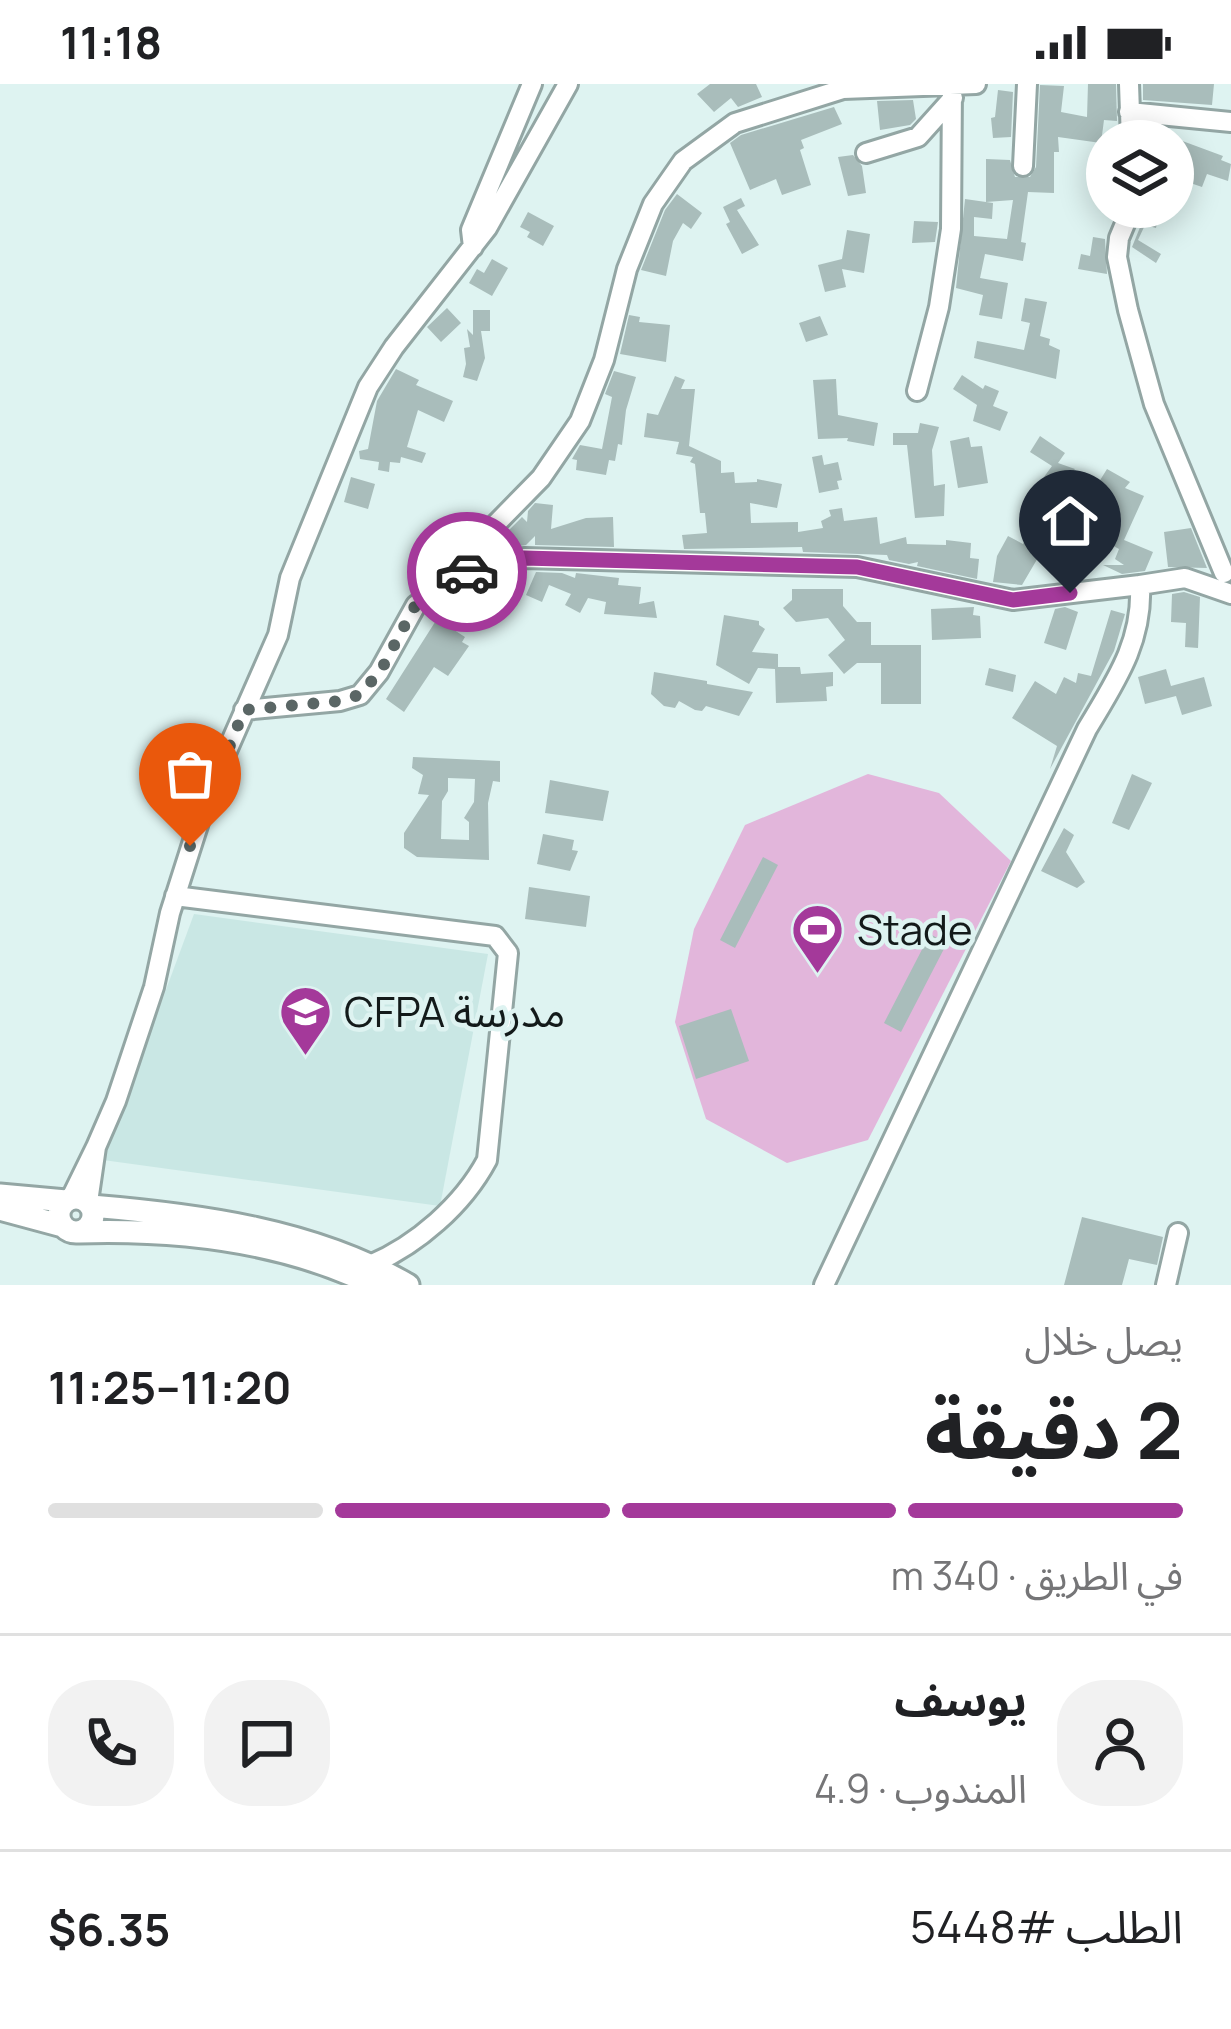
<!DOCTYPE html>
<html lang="ar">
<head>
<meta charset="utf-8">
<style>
  :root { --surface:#fff; --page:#f2f2f2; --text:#202124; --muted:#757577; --line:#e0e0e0; --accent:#a4399a }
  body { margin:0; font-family:Manrope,"Noto Sans Arabic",sans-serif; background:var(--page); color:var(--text); direction:rtl; height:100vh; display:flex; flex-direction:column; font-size:45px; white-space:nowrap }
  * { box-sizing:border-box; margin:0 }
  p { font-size:39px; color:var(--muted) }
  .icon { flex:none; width:66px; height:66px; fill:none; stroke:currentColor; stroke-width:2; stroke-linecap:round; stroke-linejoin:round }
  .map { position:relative; height:1201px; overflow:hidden; direction:ltr }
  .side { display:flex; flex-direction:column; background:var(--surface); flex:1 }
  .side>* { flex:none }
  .buttons { position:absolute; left:1086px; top:36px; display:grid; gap:24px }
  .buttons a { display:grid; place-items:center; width:108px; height:108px; border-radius:50%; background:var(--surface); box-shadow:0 6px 30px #0003; font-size:60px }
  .pin { position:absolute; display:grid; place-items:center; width:102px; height:102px; color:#fff; margin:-123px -51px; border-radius:50% 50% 50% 0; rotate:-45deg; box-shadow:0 0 12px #0007 }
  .pin .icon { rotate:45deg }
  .courier { position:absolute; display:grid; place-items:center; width:120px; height:120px; margin:-60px; border:9px solid #a4399a; border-radius:50%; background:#fff; color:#222; box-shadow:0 3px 15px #0007 }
  .summary em { font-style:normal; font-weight:700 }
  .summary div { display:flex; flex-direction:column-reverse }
  .summary { display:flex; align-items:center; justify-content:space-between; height:204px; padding:0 48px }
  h1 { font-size:78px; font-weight:700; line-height:90px }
  .bar { display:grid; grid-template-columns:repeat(4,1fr); gap:18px 12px; align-content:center; height:144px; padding:0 48px }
  .bar i { height:15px; border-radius:9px; background:var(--line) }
  .bar .on { background:var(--accent) }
  .bar p { grid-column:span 4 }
  .line { display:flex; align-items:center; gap:30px; padding:0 48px; border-top:3px solid var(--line) }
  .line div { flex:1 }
  .round { display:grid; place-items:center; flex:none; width:126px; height:126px; border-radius:48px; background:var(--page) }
  .status { display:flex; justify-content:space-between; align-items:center; height:84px; padding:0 60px; background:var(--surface); direction:ltr }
  .status svg { height:33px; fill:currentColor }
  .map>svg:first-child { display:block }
</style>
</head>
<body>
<div class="status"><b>11:18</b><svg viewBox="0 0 49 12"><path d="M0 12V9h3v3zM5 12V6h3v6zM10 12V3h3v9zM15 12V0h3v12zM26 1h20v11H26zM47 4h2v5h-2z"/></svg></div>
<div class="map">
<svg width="1231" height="1201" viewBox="0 0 1231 1201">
  <rect width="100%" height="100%" fill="#def3f1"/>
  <path fill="#c9e7e4" d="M194,830L488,870L440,1122L103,1076Z"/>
  <path fill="#e2b6db" d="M868,690L939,709L1011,777L868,1056L787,1079L706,1035L675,938L694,845L745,741Z"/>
  <path fill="#a9bdbb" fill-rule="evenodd" d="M710,0H756L762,13L738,23L731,14L714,28L697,10Z
    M1088,0H1116L1117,37L1104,36L1101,59L1058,53L1059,68H1054V109L1028,108L1021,158L1026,159L1023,177L985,170L980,194L1008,199L1002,235L979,231L983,211L956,204L965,115L993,119L992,135L974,133V152L1007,155L1013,116L986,118V75L1010,76L1015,93H1030L1036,83L1040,1L1064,2L1061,28L1087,33Z
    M1143,0H1214L1212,21L1143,16Z
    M998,6L1013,8L1011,53L993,54L991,34L995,33Z
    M913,16L916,35L910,41L880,46L877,17Z
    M834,23L842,40L801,56L804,64L800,66L811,101L782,111L776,95L750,106L730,59L741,51Z
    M1177,55L1223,72L1221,76L1231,80L1228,97L1207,90L1202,103L1173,93V65Z
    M853,71L862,82L866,109L848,112L838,73Z
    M677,110L702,129L691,145L683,139L673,157L666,192L641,186L665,126Z
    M741,114L745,122L737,126L759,161L742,170L726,140L730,138L723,123Z
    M528,128L554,142L543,162L527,153L530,148L520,143Z
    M1145,131L1158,135L1156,144L1145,141L1138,156L1161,170L1156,179L1132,163Z
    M914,137L938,138L935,158L912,159Z
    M847,146L870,150L864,189L842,185L846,203L825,208L818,181L842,175Z
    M1093,153L1105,155L1107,190L1078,185L1081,170L1090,172Z
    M492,175L508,184L492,212L469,199L477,185L484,189Z
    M1025,214L1047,218L1040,252L1050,255L1049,261L1060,266L1056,295L974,274L977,257L1024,266L1030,239L1021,237Z
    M447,224L461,239L441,258L427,243Z
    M473,226H490V247H481L485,274L477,297L463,293L466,280L464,264L470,263L467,245L473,251Z
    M629,231L640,233L639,238L670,241L666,278L620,270Z
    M820,232L828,251L806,258L799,239Z
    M396,285L419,296L416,301L453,317L444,338L418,326L407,363L426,369L422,379L401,373L400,379L390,378L389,388L378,386L379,378L360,375L359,367L368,365L377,317Z
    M614,287L636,293L626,326L622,361L618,360L615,377L609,376L606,391L576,386L577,376L572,375L580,361L602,365L612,313L605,310Z
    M962,291L983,305L985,301L999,307L993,322L1008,328L1000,347L973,337L977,321L953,305Z
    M675,292L685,296L681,305H695L689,362L721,377V389L734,388L735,399L757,398V395L782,400L777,424L750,419L751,439L798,438V448L823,444L821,437L831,432L829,426L842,424L844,437L877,433L880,460L906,453L907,460L946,461V456L971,459L970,474L979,475L977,495L917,482L918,478L909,480L889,476L887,471L803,468L802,463L684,465L682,451L707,449L705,429H700L695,380L690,378L693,373L676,370L679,358L644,353L647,329L658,331Z
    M836,295L838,331L878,339L874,362L847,357L848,354L818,355L813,296Z
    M920,339L939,343L932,366L934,402L945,400L944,432L915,434L907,361H893V349H918Z
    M1040,352L1065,369L1058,379L1075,385L1052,416L1046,408L1051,404L1041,397L1052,382L1030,368Z
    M969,353L971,363L982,362L988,399L958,404L950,357Z
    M822,371L824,381L838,378L842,396L837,397L839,405L819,409L812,373Z
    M1107,385L1130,398L1125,404L1144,412L1124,456L1153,468L1145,487L1122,490L1103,481H1124L1115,475L1119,465L1099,454L1095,460L1079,448L1092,430L1084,422Z
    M351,393L375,400L368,425L344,418Z
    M535,419L553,421L551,445L586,434L613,433L614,463L535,461V452L526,461L507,464L499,456L522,433L527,438L528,427Z
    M1033,425L1056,443L1022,501L993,498L997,472L1008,452L1023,460L1032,445L1024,438Z
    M1191,444L1207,484L1168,483L1164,448Z
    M536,488L562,489L575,494L576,489L619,494L618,501L641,503L639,520L654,517L657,534L604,530L606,518L588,514L580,529L565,521L571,510L549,501L542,518L526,511Z
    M792,505H843V522L857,538H871V561H921V620H881V579H857L844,590L828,571L845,556L828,534L796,538L783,524L792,516Z
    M1184,508L1200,513L1198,564L1185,563L1186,539L1171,538L1172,510Z
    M974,523L973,531L980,532L981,554L932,556L931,525Z
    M1065,523L1078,528L1066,566L1044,559L1055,525Z
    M1111,526L1125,530L1114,567L1050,685L1057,662L1012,634L1035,597L1056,610L1064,593L1076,599L1078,589L1091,592Z
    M724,531L759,537V541L765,545L752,568L778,570V583H800L801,590L833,588V602L826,603L827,617L776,619L775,585L758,584L749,600L716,581Z
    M437,535L465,553L462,558L469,562L448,592L434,583L404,628L386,615Z
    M989,584L1016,591L1013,608L985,601Z
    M1166,585L1171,602L1204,593L1212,622L1182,631L1176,612L1145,620L1138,593Z
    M654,588L707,597V600L753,608L739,632L706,622L702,627L695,626L679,617L675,624L664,622L651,610Z
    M413,673L500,677V698L493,697L488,719L489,776L417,773L404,764V749L429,711L418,710L423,691L412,684ZM448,694L475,695L474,718L464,734L469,738V756L441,755L442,717L448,707Z
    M1132,690L1152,699L1129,746L1112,739Z
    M550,696L609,707L603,737L545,729Z
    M1064,744L1074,751L1066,768L1085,798L1077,804L1041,787Z
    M543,750L574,756L572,766L578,767L570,787L537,780Z
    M763,773L778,781L735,864L720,856Z
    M529,803L590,812L586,843L525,835Z
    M930,850L947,859L901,948L884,939Z
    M731,925L749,977L696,995L679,942Z
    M1082,1133L1163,1153L1157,1181L1129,1175L1122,1201H1064Z"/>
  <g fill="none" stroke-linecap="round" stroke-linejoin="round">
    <defs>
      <path id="minor" d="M1129,0L1131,57
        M1129,28L1231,38
        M866,69L918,53L953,14
        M1023,82L1027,0
        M1132,123L1119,154L1117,173L1128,226L1154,320L1224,489
        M473,163L471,146L532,0
        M917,307L939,223L951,145L952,2
        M445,492L541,394L580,337L604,276L627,185L653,120L683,77L735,39L843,5L976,0
        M244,626L340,617L360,611L379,588L416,521L472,485L524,474L857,483L1013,516L1140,501
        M175,812L495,852L508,869L487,1076C463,1121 417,1161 370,1181
        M96,1063L116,1017L154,903L170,829L208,710L278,551L290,494L368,303L394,263L487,144L568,0
        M71,1114L96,1063L88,1118
        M824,1201L1087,645C1115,598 1143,558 1140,501L1185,494L1231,510
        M1166,1201L1178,1149"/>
      <path id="major" d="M0,1111L66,1117
        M59 1131a17 17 0 1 1 34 0a17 17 0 1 1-34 0Z
        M91,1122C199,1131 314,1146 408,1201
        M0,1125L63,1142
        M79,1148C178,1145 284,1157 374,1201"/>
    </defs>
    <use href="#minor" stroke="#93a6a4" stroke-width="24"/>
    <use href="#major" stroke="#93a6a4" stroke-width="27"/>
    <use href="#minor" stroke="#fff" stroke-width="18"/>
    <use href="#major" stroke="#fff" stroke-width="21"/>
  </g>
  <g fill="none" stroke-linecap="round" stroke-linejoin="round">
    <path stroke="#5a6665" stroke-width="12" stroke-dasharray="0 21.6" d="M190,762L244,626L340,617L359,611L380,588L416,520L467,488"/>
    <path stroke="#a4399a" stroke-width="15" d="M467,488L524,474L857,483L1013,516L1070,509"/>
  </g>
  <defs>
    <symbol id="stadium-pin" viewBox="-11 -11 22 30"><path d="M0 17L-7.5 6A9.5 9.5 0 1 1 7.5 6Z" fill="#a4399a" stroke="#def3f1"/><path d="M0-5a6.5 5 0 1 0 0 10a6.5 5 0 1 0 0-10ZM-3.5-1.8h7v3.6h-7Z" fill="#fff"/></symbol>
    <symbol id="university-pin" viewBox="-11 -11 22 30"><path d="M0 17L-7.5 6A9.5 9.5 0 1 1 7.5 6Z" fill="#a4399a" stroke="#def3f1"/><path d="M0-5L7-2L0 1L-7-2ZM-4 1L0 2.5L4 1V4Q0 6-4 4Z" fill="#fff"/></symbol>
  </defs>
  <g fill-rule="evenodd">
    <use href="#stadium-pin" x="788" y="816" width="59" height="81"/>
    <use href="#university-pin" x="276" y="898" width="59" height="81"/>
  </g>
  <g text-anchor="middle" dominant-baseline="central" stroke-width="9" stroke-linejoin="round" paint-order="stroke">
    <g font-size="42" fill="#131a1a" stroke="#def3f1" text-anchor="start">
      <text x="857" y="845">Stade</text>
      <text x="344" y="927">CFPA مدرسة</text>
    </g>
  </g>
</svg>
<div class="buttons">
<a><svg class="icon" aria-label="layers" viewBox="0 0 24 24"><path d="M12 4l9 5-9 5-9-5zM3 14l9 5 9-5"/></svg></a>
</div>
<div class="pin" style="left:190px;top:762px;background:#ea580c"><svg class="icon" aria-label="bag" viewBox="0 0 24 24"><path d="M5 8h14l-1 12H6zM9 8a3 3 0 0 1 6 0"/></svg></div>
<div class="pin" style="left:1070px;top:509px;background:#1f2937"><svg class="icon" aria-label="home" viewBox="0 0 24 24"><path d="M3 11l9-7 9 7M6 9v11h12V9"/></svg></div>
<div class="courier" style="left:467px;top:488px"><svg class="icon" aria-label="car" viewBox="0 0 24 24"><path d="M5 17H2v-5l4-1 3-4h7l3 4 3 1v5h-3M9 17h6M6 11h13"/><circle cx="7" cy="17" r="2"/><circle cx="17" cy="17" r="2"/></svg></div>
</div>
<section class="side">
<div class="summary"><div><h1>2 دقيقة</h1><p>يصل خلال</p></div><em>11:20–11:25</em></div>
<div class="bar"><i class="on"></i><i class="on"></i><i class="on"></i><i></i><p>في الطريق · 340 m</p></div>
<div class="line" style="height:216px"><a class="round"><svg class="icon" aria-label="person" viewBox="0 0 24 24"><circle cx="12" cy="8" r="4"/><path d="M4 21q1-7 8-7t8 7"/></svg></a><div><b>يوسف</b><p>المندوب · 4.9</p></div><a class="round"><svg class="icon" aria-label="chat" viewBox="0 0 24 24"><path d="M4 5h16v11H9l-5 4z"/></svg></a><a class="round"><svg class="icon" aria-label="phone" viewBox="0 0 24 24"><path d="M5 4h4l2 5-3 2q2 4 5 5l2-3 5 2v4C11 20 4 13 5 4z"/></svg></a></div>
<div class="line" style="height:156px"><div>الطلب #5448</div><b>$6.35</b></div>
</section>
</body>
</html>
